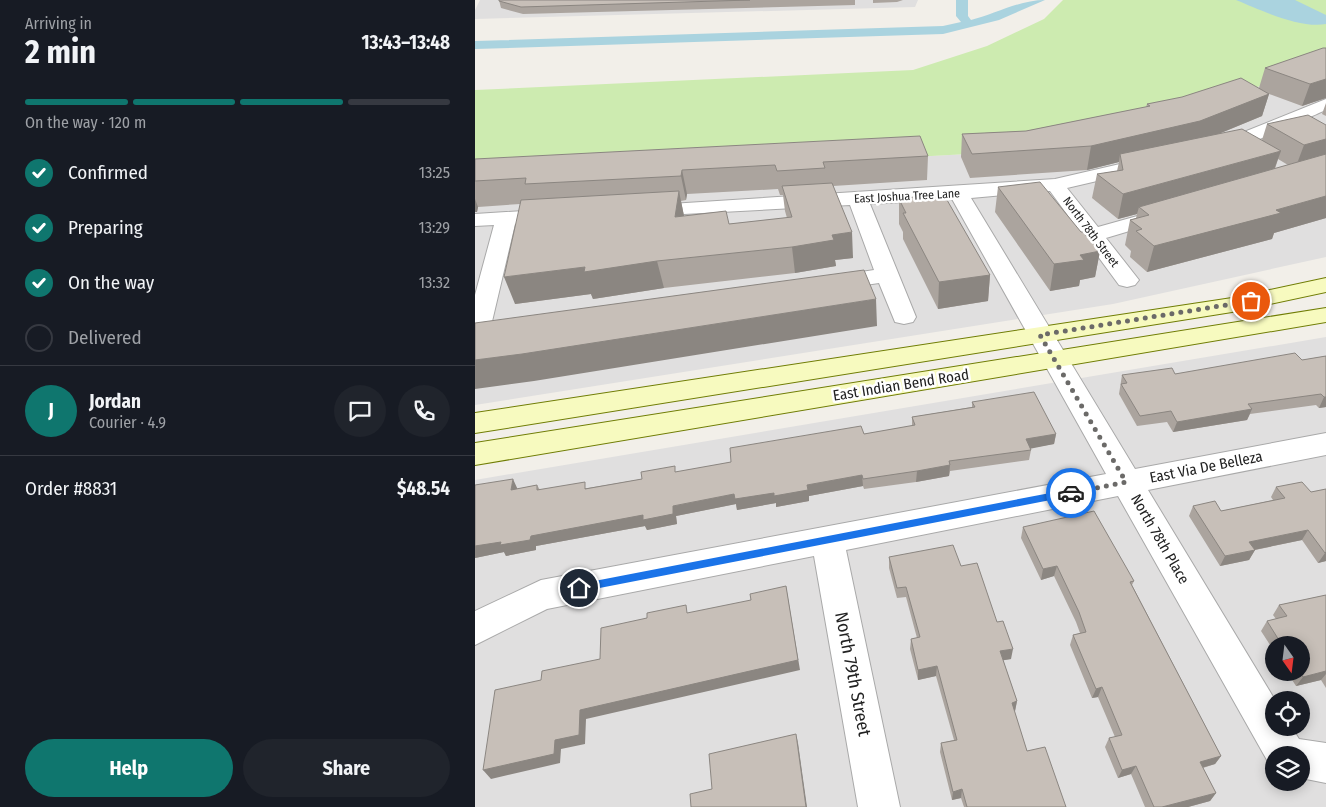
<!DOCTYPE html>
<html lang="en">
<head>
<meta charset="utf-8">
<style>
  :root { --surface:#171b24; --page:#20242c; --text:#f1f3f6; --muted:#9ea1a6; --line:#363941; --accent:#0f766e }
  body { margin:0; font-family:"Fira Sans Condensed",sans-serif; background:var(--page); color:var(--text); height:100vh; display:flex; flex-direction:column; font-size:19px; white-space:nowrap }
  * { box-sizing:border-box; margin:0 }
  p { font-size:16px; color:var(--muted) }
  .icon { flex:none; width:28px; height:28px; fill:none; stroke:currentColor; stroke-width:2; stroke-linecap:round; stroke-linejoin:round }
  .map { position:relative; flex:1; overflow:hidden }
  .details { display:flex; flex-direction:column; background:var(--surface); width:475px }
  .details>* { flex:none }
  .needle { width:32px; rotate:166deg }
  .tools { position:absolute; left:790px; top:636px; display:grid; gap:10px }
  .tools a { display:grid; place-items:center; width:45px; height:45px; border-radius:50%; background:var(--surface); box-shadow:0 2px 12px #0003; font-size:25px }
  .pin { position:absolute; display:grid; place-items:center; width:42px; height:42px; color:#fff; margin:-21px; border:2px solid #fff; border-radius:50%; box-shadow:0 1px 5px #0007 }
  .courier { position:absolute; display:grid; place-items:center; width:50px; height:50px; margin:-25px; border:4px solid #1a73e8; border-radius:50%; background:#fff; color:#222; box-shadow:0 1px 6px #0007 }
  .summary em { font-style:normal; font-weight:700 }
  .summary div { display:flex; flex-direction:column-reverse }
  .summary { display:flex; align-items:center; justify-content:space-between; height:85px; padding:0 25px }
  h1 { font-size:32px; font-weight:700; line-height:38px }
  .bar { display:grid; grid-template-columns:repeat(4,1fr); gap:8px 5px; align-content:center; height:60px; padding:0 25px }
  .bar i { height:6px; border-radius:4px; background:var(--line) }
  .bar .on { background:var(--accent) }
  .bar p { grid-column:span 4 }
  .line { display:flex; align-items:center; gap:12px; padding:0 25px; border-top:1px solid var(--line) }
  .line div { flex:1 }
  .round { display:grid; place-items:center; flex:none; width:52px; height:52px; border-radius:26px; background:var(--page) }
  ol { padding:0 25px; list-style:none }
  li { display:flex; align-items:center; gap:15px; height:55px }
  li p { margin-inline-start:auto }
  li .icon { padding:5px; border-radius:50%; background:var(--accent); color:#fff; stroke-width:4 }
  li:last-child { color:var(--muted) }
  li i { width:28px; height:28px; border:2px solid var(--line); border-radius:50% }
  .action { display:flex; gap:10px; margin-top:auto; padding:10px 25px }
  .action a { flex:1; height:58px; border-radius:30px; background:var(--accent); color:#fff; font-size:20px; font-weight:700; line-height:58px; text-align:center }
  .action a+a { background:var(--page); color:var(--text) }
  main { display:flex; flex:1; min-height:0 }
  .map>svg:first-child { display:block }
</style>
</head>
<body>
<main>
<section class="details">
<div class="summary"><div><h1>2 min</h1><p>Arriving in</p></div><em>13:43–13:48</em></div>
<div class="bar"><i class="on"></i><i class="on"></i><i class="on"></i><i></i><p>On the way · 120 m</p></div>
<ol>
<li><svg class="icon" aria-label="check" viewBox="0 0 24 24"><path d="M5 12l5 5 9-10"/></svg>Confirmed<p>13:25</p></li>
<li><svg class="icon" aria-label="check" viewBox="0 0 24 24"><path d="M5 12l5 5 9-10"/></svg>Preparing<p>13:29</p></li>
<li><svg class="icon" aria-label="check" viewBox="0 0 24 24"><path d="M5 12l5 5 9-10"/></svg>On the way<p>13:32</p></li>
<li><i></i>Delivered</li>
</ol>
<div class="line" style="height:90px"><b class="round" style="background:var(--accent);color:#fff">J</b><div><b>Jordan</b><p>Courier · 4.9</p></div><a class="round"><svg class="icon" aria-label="chat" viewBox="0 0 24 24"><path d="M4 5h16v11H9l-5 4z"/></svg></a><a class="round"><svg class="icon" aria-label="phone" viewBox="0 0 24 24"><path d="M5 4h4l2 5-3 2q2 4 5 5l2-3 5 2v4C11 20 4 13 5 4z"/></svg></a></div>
<div class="line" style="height:65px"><div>Order #8831</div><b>$48.54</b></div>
<div class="action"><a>Help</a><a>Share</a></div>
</section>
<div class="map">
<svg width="851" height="807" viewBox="0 0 851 807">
  <rect width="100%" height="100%" fill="#f2efe9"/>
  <path fill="#e0dfdf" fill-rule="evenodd" d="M5,0H443L440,7L0,19V10Z
    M851,59V257L638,304L0,405V181L549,151Z
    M851,337V807H0V480ZM799,645H826V672H799ZM799,700H826V728H799ZM799,755H826V782H799Z"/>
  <path fill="#cdebb0" d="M588,0H851V59L716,114L549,151L0,181V90L438,70L512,46L569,19Z"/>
  <path fill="#aad3df" d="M761,0H820L851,15V24C826,29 785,10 761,0Z"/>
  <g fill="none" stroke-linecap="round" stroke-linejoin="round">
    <path fill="#aad3df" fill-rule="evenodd" d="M481,0H493V16L496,20C521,14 544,0 570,0L524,20L468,34L0,49V41L468,26L486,22L481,16Z"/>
    <defs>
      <path id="minor" d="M851,99V110C827,120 759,155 737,150L734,146L737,142L754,138Z
        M658,161L665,163L667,167L665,171L592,188L623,227L691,208L698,210L701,214L698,218L631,238L664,280L660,285L652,287L644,285L575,191L496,198L660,469L851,433V455L673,490L800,700L799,728H817L824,739L851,743V783L826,778V755H799V770L797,769L643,496L371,550L425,807H383L339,556L72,609L0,645V611L66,580L631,474L477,199L395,204L441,317L438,322L429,324L420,322L404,283L356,290L348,288L344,283L348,278L399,270L375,205L171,216L164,214L161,210L164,206L580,179Z
        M81,209L88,211L91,215L88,219L40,224L15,330L12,336L0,337V295L19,225L0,226V214Z"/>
      <path id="secondary" d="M851,278V292L757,312L0,433V413L757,298Z
        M851,308V322L0,465V443Z"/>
    </defs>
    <use href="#minor" stroke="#a9a9a9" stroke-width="2"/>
    <use href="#secondary" stroke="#707d05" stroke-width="2"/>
    <use href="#minor" fill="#fff" fill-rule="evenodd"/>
    <use href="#secondary" fill="#f7fabf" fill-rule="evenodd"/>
  </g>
  <path fill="#aba49e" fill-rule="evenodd" d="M24,0H380V5L48,14L26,8Z
    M398,0H428L422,2L398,3Z
    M851,48V98L827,106L794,94L787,116L746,133L787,140L792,124L851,125V218L799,233L797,239L672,272L655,257L656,251L650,245L655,220L661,218L662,214L643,219L617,198L622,174L642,171L644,162L612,170L495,178L486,157L487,134L551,131L671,107L672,104L784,88L790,68ZM803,159L813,165L800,169Z
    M851,103V116L847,114Z
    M453,156L452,180L358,186L378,258L360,260L361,266L320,273L189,288L118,299L116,294L40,304L45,204L3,207L2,212H0V159ZM303,189L305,195H308L310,211L312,218L254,224L209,216L206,201L211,200L212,194Z
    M523,187L606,232L625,251L620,277L605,280L604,286L575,291L520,212Z
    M424,199L515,275L513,301L463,309L428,239V232L424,224Z
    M851,356V407L844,408L841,405L775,414L772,420L698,432L692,422L662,426L644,394L647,375L700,374L827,360Z
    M497,402L581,434L579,444L555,448L556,450L554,460L475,471L474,476L441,482L389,489L388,486L334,496V501L301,507V503L262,510L261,504L201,516L202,524L172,530L170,526L61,546V550L31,556L29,552L0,558V485L43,489L62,485L65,490L113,488L167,479L256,462L389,434L437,426V417L497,407Z
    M801,487L836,492L851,489V561L843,563L827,540L780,550L774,560L745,566L714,516L718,506L746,511L798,500L796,497Z
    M548,527L659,581L657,585L746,756L740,764L728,768L741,793L735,801L713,807H670L656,774L643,778L630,747L634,738L640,737L623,697L617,698L595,645L598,635L605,633L601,622L579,576L566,580L546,538Z
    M414,557L486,566L536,659L528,660L542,701L540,711H539L552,751L591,807H489L486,798L477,800L465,752L466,743L479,740L461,676L443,680L435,649L436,639L442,638L431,597L422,598L414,568Z
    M851,595V688L846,680L821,686L812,672H826V645H799V651L786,631L792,621L801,619L798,615L804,605Z"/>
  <path fill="#8b8681" d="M851,79V98L827,106L835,84Z
    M794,94L787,116L719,144L645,154L644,162L612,170L616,146Z
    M851,139V161L820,169L829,145Z
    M806,151L797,175L664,207L662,214L643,219L648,194Z
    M207,170L212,194L211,200L206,176Z
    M204,191L209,216L200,217Z
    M851,196V218L799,233L797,239L672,272L679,246L801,210Z
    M0,199L3,207L2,212H0Z
    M377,232L378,258L360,260L361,266L320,273L317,247L357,235Z
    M625,251L620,277L605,280L604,286L575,291L579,264L605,255Z
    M182,261L189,288L118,299L116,294L40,304L29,277L110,267Z
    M515,275L513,301L463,309L464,282Z
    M401,299L402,326L59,381L0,389V360Z
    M849,397H851V407L844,408Z
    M777,409L772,420L698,432L702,422Z
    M581,434L579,444L549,450L551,439Z
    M475,465L474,476L441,482L442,471Z
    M387,475L388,486L334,496V501L301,507V503L262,510L261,504L201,516L202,524L172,530L170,526L61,546V550L31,556L29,552L0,558V546L259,494L332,485Z
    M38,479L43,490H36Z
    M833,530L827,540L769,552L774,542Z
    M780,550L774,560L745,566L750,556Z
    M851,552V561L843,563L850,553Z
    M582,566L579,576L566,580L568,569Z
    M311,586L325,670L111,719L110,744L86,749L85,763L16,779L8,770L80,740L105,710Z
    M538,649L536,659L524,661L525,651Z
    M462,666L461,676L443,680V670Z
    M851,671V674L846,680L821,686L828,677Z
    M627,687L623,697L617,698L621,689Z
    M542,701L540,711L535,712L537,703Z
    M321,734L323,743L332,807H331Z
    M746,756L740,764L719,770L725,762Z
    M661,766L656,774L643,778L647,770Z
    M487,789L486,798L477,800L478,792Z
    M741,793L735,801L713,807H687Z"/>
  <path fill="#c7bfb8" stroke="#8b8681" d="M24,0H275L46,7L24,1Z
    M848,48H851V79L835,84L790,68Z
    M766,78L794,94L725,121L616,146L497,154L487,134L551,131L675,106L672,104L707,97Z
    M833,115L851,125V139L829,145L792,124Z
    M767,129L806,151L648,194L622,174L648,170L645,154Z
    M445,136L453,156L348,162L350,168L302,171L300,165L207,170L206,176L50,184L51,178L0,181V159Z
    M851,154V196L801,210L806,213L679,246L661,231L667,229L655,220L674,215L664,207Z
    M565,182L606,232H608L625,251L605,255L609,260L579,264L523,187Z
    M357,183L377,232L357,235L359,240L317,247L182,261L109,272L110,267L29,277L46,200L204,191L200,217L251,211L254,224L317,217L307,186Z
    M468,193L515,275L464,282L428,213H431L424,199Z
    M389,270L401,299L47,354L0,360V323Z
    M820,353L827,360L851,356V397H849L846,394L773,404L777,409L702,422L696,411L665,416L646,384L652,383L647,375L697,368L700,374Z
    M559,392L581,434L551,439L556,450L474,461L475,465L442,471L388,479L387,475L332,485L333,490L299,496V493L260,499L259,494L198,506V514L168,520V515L56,536L55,540L25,545L26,542L0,546V485L38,479L36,490L62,485V490L110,482V489L167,479L166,472L200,466V472L256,462L255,448L386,426L389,434L440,425L437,417L500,407L497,402Z
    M827,482L836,492L851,489V552L850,553L833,530L774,542L780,550L750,556L718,506L740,501L746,511L810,498L801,487Z
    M619,511L659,581L655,582L746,756L725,762L741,793L687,807H679L661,766L647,770L634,738L647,735L627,687L621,689L598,635L611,632L604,612L582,566L568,569L548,527Z
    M478,545L486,566L502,563L522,622L528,621L538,649L525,651L542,701L537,703L552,751L570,747L591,807H492L487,789L478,792L466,743L482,740L462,666L443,670L436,639L445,637L431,587L422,588L414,557Z
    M311,586L323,660L105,710L104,735L80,740L79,754L8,770L20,690L66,680L67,671L125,659L126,628L172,618V613L211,605L212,613L276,600L275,594Z
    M851,595V671L828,677L825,672H826V645H807L792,621L812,616L804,605Z
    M321,734L331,807H216L215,794L237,789L234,754Z"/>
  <path fill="#1a73e8" d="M596,489L601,493L596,496L104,592L99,588L104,584Z"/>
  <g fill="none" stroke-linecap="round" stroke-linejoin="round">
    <path stroke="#6b6a68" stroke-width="5" stroke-dasharray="0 9" d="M596,493L651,482L565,335L776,301"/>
  </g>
  <g text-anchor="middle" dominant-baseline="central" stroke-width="5" stroke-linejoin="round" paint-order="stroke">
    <g font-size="12" fill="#222" stroke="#fff">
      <text transform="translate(432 196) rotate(-3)">East Joshua Tree Lane</text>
      <text transform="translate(616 232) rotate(53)">North 78th Street</text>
    </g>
    <g font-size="15" fill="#222" stroke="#fff">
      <text transform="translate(426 385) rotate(-9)">East Indian Bend Road</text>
      <text transform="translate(731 467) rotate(-11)">East Via De Belleza</text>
      <text transform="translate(685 539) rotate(60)">North 78th Place</text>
    </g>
    <g font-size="18" fill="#222" stroke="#fff">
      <text transform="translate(378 674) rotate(79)">North 79th Street</text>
    </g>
  </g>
</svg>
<div class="tools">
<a><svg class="needle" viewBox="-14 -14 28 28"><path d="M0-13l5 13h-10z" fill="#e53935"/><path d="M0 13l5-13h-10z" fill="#9ea1a6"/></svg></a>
<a><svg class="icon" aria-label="locate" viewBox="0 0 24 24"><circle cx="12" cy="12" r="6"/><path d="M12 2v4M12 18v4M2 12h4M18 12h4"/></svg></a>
<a><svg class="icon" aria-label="layers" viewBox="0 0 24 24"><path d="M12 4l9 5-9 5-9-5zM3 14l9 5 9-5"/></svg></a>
</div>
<div class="pin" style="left:776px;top:301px;background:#ea580c"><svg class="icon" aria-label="bag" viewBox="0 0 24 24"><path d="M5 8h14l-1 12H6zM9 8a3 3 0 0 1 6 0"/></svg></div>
<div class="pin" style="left:104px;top:588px;background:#1f2937"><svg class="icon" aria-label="home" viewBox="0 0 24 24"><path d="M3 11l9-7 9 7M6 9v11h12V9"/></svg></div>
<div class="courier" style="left:596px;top:493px"><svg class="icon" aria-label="car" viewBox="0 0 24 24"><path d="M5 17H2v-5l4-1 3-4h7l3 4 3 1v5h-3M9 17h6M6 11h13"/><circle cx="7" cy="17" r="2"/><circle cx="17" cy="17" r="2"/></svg></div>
</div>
</main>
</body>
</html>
